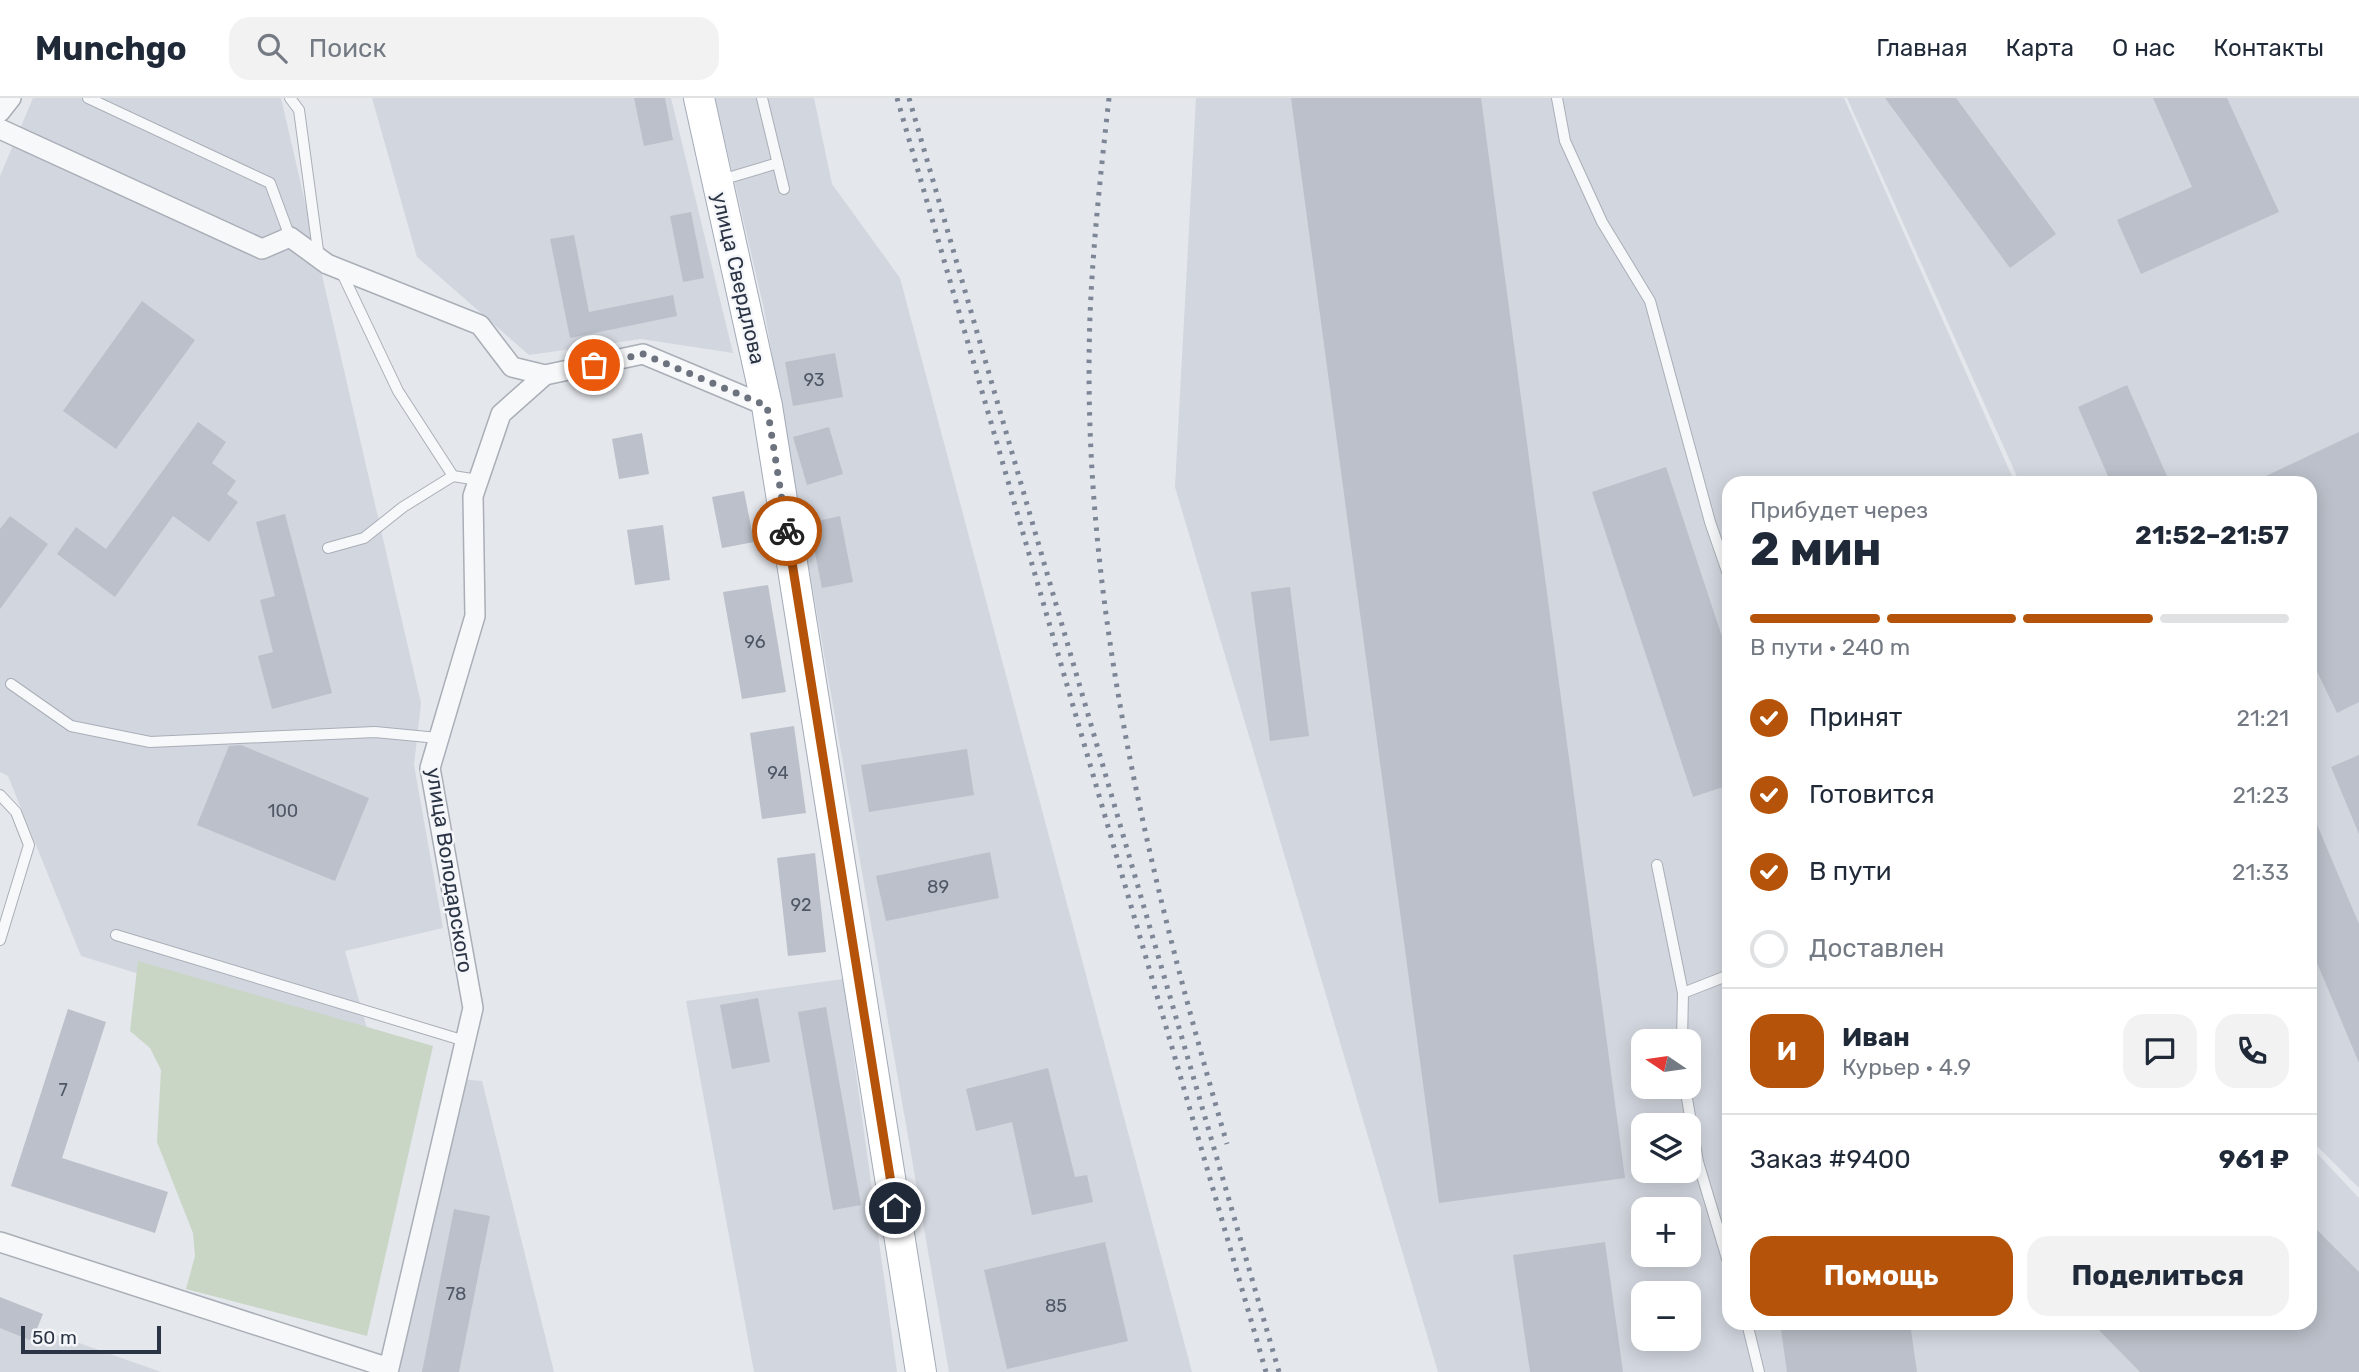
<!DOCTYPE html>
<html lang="ru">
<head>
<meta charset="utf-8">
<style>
  :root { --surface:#fff; --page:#f2f2f3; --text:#1f2937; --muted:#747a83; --line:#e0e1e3; --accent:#b45309 }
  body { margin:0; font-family:Rubik,sans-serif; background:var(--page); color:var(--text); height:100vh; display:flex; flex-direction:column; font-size:26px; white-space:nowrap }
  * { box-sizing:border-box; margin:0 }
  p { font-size:23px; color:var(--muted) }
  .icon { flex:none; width:38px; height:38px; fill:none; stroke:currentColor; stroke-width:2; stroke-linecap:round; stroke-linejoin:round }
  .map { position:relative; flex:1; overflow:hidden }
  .sheet { position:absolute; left:1722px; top:378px; width:595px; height:854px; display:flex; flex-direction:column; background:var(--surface); border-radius:21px; box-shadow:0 4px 18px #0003 }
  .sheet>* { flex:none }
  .needle { width:46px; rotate:283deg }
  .fabs { position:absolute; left:1631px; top:931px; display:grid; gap:14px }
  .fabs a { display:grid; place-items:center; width:70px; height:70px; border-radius:14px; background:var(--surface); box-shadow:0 4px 18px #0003; font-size:35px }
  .scale { position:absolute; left:21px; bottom:18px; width:140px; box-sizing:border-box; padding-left:7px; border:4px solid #2b3445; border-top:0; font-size:19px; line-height:24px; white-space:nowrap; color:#2b3445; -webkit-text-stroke:5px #f4f6f9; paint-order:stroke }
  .pin { position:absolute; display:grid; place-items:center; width:60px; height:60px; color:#fff; margin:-30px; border:4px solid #fff; border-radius:50%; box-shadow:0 2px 7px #0007 }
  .courier { position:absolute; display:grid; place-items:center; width:70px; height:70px; margin:-35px; border:5px solid #b45309; border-radius:50%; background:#fff; color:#222; box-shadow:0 2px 9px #0007 }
  .overview em { font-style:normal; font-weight:700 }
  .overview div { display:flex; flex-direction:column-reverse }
  .overview { display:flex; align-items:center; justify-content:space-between; height:119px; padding:0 28px }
  h1 { font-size:46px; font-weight:700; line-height:52px }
  .bar { display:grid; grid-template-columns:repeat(4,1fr); gap:10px 7px; align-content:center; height:84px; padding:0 28px }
  .bar i { height:9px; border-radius:5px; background:var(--line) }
  .bar .current { background:var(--accent) }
  .bar p { grid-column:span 4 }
  .line { display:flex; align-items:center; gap:18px; padding:0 28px; border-top:2px solid var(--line) }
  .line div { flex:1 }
  .round { display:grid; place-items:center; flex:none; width:74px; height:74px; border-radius:21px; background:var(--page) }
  ol { padding:0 28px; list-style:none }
  li { display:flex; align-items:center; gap:21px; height:77px }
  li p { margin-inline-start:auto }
  li .icon { padding:7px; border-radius:50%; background:var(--accent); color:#fff; stroke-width:4 }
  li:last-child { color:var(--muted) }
  li i { width:38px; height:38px; border:4px solid var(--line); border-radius:50% }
  .action { display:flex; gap:14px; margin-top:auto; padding:14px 28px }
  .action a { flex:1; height:80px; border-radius:21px; background:var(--accent); color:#fff; font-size:28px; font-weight:700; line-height:80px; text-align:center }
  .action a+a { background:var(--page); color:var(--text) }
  header { display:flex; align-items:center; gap:42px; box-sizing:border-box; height:98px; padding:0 35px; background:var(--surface); border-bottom:2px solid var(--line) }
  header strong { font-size:33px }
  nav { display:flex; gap:38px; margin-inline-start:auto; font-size:24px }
  .search { width:490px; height:63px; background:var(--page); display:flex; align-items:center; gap:18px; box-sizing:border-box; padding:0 24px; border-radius:21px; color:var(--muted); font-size:26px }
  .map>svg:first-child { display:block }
</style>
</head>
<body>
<header>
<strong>Munchgo</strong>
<div class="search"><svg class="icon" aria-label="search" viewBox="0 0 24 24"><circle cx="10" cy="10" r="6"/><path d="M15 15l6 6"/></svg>Поиск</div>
<nav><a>Главная</a><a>Карта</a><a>О нас</a><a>Контакты</a></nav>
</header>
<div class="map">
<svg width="2359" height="1274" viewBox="0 0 2359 1274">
  <rect width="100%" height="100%" fill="#e4e7ec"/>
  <path fill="#d2d6de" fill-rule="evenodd" d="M33,0H281L421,605L414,667L443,830L345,853L372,948L81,858L8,678L0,674V78Z
    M372,0H671L733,255L641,241L529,257L417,159Z
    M715,0H814L832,86L900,180L1192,1274H949L764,211Z
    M1196,0H1844L2015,385H1729V1225H2310V1048L2359,1100V1274H1438L1175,389ZM1643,943H1689V989H1643ZM1643,1027H1689V1073H1643ZM1643,1111H1689V1157H1643ZM1643,1195H1689V1241H1643Z
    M1847,0H2359V1090L2317,1048L2310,1031V385H2020Z
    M843,881L897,1274H754L686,903Z
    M460,981L482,983L554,1274H390Z
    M0,1217L161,1274H0Z"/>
  <path fill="#c9d6c5" d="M138,863L433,948L367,1238L186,1191L195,1158L193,1135L157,1044L161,972L150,950L130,933Z"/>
  <path fill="#bbc0ca" d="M634,0H665L673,42L644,48Z
    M1291,0H1481L1625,1080L1439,1105Z
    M1885,0H1956L2056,136L2010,170Z
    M2153,0H2227L2279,114L2141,176L2117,122L2192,89Z
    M691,114L704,180L683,184L670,118Z
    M574,137L589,214L673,197L677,218L570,240L550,141Z
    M142,203L195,242L116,351L63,313Z
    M835,255L843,299L793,308L785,264Z
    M2127,287L2170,385H2111L2078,309Z
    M198,324L226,344L212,365L236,383L227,396L238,404L209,444L173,418L115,499L57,456L76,429L106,451Z
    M829,329L843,376L807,387L793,339Z
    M2359,334V604L2337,615L2310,559V385H2251Z
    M642,335L649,376L619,381L612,341Z
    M1666,369L1729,560V687L1693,699L1592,394Z
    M744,393L754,444L722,450L712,399Z
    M285,416L332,595L272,611L258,558L273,554L260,502L275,498L256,424Z
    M10,418L48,446L0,511V431Z
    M840,418L853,484L822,490L809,425Z
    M663,427L670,482L635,487L627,432Z
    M768,487L786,594L742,601L723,494Z
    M1290,489L1309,638L1270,643L1251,494Z
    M794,628L806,715L762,721L750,635Z
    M241,647L369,700L335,783L197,727L229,648Z
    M967,651L974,697L869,714L861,667Z
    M2359,657V736L2331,669Z
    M2310,710L2359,826V965L2310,848Z
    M990,754L999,800L886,823L876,778Z
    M815,755L826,854L788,858L777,760Z
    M758,900L770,964L732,971L720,907Z
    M826,909L861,1107L833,1112L798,914Z
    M68,911L106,924L62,1060L168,1094L155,1135L11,1088Z
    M1048,970L1075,1079L1087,1077L1093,1104L1032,1117L1012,1024L976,1033L966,991Z
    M454,1111L490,1118L459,1274H422Z
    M2310,1125L2359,1174V1274H2140L2092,1225H2310Z
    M1105,1144L1128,1243L1007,1271L984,1172Z
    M1605,1144L1623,1274H1530L1513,1157Z
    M0,1199L43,1216L32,1243L0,1230Z
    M1780,1225H1910L1917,1274H1787Z"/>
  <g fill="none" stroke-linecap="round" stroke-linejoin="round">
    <defs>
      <path id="service" d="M88,0L270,85L290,139
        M290,0L299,12L319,160
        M762,0L784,91
        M1557,0L1565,43L1602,124L1650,203L1710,424L1729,479
        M721,82L778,65
        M341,173L398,293L453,378
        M328,450L364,440L403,409L453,378L478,382
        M11,586L71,628L150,644L375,634L438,640
        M0,697L16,714L29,747L0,842
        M1657,767L1683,895L1682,943
        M116,837L465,943
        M1683,895L1729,877
        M1685,989L1698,1064L1729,1167
        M1747,1225L1759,1274"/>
      <path id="minor" d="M0,14L11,0
        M0,31L262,151L290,139L327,166L480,227L512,269L545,277
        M0,1144L389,1270L473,910L430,670L475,518L473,398L501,316L545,277L643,256L767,308"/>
      <path id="primary" d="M699,0L767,308L921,1274"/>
    </defs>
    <use href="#service" stroke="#a9aeb7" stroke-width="12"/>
    <use href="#minor" stroke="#a9aeb7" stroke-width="22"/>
    <use href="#primary" stroke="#a3abb8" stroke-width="32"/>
    <use href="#service" stroke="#f7f8fa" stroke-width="10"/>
    <use href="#minor" stroke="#f7f8fa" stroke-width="19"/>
    <use href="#primary" stroke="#fff" stroke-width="30"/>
    <path stroke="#7d8696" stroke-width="5" stroke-dasharray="3.5 7" stroke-linecap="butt" d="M897,0L1266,1274
      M909,0L1279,1274
      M1109,0C1101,72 1093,145 1090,218C1080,501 1149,777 1227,1046"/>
  </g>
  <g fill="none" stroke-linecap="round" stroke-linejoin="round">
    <path stroke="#6c737f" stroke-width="7" stroke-dasharray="0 12.6" d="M594,267L643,256L767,308L787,433"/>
    <path stroke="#b45309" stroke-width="9" d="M787,433L895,1110"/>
  </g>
  <g text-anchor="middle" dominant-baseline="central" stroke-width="5" stroke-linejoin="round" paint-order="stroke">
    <g font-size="18" fill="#4f5766">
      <text x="814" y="282">93</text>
      <text x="755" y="544">96</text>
      <text x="778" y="675">94</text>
      <text x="283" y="713">100</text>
      <text x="938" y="789">89</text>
      <text x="801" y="807">92</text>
      <text x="63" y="992">7</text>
      <text x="456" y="1196">78</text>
      <text x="1056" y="1208">85</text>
    </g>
    <g font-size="21" fill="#2b3445" stroke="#f4f6f9">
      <text transform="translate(739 180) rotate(77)">улица Свердлова</text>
      <text transform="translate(450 772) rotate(81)">улица Володарского</text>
    </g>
  </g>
</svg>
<div class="fabs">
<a><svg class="needle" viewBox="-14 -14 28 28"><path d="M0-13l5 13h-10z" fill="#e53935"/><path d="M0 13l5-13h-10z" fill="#747a83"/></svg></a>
<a><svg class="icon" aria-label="layers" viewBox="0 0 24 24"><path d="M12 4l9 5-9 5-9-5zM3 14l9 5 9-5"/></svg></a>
<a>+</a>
<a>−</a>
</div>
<div class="scale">50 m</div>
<div class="pin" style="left:594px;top:267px;background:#ea580c"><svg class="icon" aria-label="bag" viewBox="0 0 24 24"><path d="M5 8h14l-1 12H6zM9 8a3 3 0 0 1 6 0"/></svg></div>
<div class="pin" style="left:895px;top:1110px;background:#1f2937"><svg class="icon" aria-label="home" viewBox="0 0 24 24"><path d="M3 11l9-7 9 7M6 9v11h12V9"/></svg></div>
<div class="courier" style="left:787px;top:433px"><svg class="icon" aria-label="bike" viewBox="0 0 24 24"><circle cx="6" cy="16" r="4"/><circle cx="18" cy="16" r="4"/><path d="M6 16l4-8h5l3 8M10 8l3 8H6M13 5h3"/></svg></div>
<section class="sheet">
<div class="overview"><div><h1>2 мин</h1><p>Прибудет через</p></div><em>21:52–21:57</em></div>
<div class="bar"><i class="current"></i><i class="current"></i><i class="current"></i><i></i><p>В пути · 240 m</p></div>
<ol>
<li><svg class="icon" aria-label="check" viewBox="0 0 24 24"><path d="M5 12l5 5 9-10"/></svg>Принят<p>21:21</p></li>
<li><svg class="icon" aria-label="check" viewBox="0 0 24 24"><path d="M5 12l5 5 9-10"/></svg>Готовится<p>21:23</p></li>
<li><svg class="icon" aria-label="check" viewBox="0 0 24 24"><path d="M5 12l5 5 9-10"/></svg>В пути<p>21:33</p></li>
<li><i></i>Доставлен</li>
</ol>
<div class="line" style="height:126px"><b class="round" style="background:var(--accent);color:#fff">И</b><div><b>Иван</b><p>Курьер · 4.9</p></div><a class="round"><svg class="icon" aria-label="chat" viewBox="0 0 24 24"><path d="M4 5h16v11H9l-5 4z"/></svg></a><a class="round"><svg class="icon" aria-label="phone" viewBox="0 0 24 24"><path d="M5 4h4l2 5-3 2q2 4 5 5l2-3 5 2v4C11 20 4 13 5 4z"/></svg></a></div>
<div class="line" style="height:91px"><div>Заказ #9400</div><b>961 ₽</b></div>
<div class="action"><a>Помощь</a><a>Поделиться</a></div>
</section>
</div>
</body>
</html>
